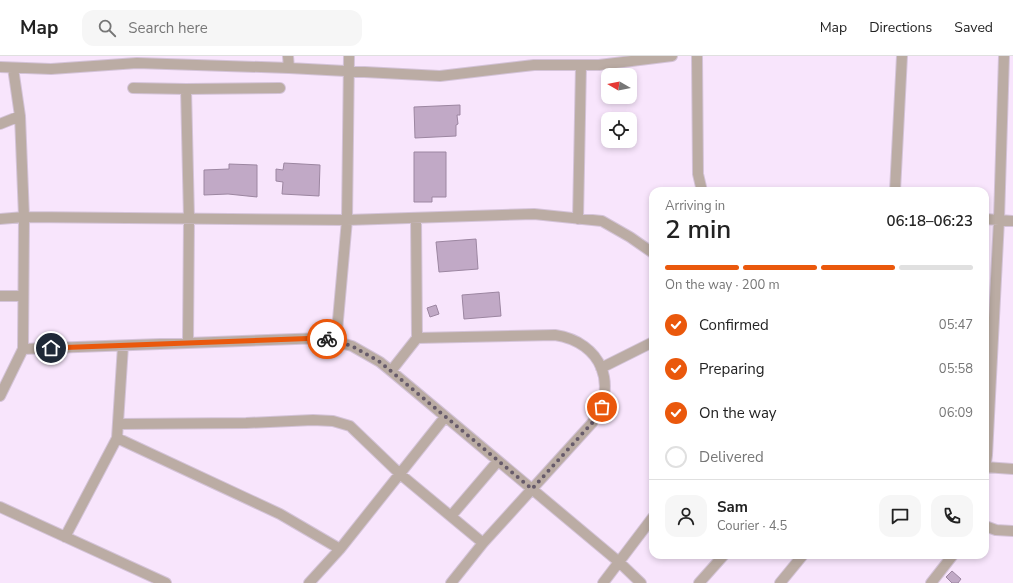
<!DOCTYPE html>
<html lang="en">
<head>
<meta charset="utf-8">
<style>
  :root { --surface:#fff; --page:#f6f6f6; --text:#222; --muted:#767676; --line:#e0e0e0; --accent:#ea580c }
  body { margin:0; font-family:"Nunito Sans",sans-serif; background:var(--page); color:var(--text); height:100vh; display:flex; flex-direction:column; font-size:15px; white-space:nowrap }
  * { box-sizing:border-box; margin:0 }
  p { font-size:13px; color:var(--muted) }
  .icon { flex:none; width:22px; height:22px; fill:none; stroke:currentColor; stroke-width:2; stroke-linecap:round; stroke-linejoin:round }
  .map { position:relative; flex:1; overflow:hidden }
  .panel { position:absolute; left:649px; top:131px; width:340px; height:372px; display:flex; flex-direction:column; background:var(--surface); border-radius:12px; box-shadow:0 2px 6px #0003 }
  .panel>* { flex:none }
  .needle { width:26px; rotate:279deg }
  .controls { position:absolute; left:601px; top:12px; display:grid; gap:8px }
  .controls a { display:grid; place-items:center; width:36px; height:36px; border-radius:8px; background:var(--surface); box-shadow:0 2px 6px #0003; font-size:20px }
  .pin { position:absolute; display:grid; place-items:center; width:34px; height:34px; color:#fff; margin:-17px; border:2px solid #fff; border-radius:50%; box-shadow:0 1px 4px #0007 }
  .courier { position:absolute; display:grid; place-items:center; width:40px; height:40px; margin:-20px; border:3px solid #ea580c; border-radius:50%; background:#fff; color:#222; box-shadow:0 1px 5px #0007 }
  .summary em { font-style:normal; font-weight:600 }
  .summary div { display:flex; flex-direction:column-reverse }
  .summary { display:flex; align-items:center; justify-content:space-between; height:68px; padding:0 16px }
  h1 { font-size:26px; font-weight:600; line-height:30px }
  .bar { display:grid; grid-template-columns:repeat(4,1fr); gap:6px 4px; align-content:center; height:48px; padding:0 16px }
  .bar i { height:5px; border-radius:3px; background:var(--line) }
  .bar .selected { background:var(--accent) }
  .bar p { grid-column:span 4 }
  .line { display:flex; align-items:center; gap:10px; padding:0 16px; border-top:1px solid var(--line) }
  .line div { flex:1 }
  .round { display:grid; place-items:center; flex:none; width:42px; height:42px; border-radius:12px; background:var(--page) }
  ol { padding:0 16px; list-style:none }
  li { display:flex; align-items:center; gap:12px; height:44px }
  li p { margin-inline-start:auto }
  li .icon { padding:4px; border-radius:50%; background:var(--accent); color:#fff; stroke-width:4 }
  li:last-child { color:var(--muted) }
  li i { width:22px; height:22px; border:2px solid var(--line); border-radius:50% }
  header { display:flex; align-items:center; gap:24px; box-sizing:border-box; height:56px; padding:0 20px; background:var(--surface); border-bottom:1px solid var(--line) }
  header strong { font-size:19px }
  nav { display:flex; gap:22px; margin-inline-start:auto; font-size:14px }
  .search { width:280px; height:36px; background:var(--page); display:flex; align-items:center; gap:10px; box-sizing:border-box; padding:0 14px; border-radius:12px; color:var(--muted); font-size:15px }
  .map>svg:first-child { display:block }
</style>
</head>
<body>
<header>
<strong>Map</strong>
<div class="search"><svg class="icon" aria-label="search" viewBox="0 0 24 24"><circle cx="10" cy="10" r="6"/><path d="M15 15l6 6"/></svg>Search here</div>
<nav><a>Map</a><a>Directions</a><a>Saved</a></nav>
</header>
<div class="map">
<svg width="1013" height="527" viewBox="0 0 1013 527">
  <rect width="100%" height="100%" fill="#f8e5fc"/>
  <path fill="#c1a9c6" stroke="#9c86a1" d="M460,49V59H457L458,68L456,69V80L415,82L414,51Z
    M414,96H446V141H432V146H414Z
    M284,107L320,109L319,140L282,138L283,126L276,125V113L283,114Z
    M229,108L257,109V141L228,138L204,139V114L229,113Z
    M476,183L478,213L439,216L436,186Z
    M499,236L501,260L464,263L462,239Z
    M436,249L439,258L430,261L427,252Z
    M952,515L961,523L958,527H952L946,521Z"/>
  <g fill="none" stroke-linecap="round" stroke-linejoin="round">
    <defs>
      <path id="street" d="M288,0L289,12
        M697,0L698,118L702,135
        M0,11L51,13L137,7L289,12L440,20L534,9H599L672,0
        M133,32L186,33L280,32
        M186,33L189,162L188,287
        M0,68L20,60
        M895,135L902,0
        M0,163L24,161L347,164L534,158L602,165L630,181L653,197
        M578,163L581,9
        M985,163L1013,165
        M0,240H23
        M417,282L555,279C602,286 619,330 592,367L483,487L451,527
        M336,286L347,164L349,0
        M23,293L323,282L352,290L380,306L391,315L619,506L641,527
        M601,312L653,286
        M391,315L417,282L416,162
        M0,340L23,293L24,161L20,60L13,12
        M118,368L246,367L313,364L333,365L350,370L400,418L483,487
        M117,382L280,458L340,493
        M985,411L1013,413
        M985,413L987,399L999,164L1004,0
        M0,451L166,527
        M451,460L498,405
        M985,470L996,474L1013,475
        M65,481L117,382L123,290
        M309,527L340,493L445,361
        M603,527L653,461
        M699,527L724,499
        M780,527L803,499
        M931,527L953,499"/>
    </defs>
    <use href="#street" stroke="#d4c3d8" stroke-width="12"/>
    <use href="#street" stroke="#bbaca4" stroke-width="10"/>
  </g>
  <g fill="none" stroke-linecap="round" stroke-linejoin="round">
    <path stroke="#675b6a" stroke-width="4" stroke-dasharray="0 7.2" d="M327,283L352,290L380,306L532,433L592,367L602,351"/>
    <path stroke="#ea580c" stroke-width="5" d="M51,292L322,282L327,283"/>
  </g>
</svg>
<div class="controls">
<a><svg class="needle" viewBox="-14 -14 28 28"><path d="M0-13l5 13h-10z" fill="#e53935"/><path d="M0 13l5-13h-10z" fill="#767676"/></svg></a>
<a><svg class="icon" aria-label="locate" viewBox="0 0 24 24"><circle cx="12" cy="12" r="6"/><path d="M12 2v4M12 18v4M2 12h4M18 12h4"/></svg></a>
</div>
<div class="pin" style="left:602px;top:351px;background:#ea580c"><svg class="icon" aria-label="bag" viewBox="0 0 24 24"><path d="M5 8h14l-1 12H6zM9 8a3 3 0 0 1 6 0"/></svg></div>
<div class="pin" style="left:51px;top:292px;background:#1f2937"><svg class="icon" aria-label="home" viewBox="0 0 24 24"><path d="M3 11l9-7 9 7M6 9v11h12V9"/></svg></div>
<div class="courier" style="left:327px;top:283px"><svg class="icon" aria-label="bike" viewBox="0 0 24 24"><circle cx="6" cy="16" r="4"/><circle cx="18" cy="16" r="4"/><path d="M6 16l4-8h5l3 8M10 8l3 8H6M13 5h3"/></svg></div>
<section class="panel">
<div class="summary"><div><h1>2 min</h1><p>Arriving in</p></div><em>06:18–06:23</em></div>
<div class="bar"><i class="selected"></i><i class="selected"></i><i class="selected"></i><i></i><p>On the way · 200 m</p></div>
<ol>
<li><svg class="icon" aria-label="check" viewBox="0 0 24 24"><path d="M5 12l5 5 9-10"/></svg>Confirmed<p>05:47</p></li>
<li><svg class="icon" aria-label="check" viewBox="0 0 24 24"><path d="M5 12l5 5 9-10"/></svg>Preparing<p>05:58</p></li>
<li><svg class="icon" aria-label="check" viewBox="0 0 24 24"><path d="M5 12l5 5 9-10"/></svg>On the way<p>06:09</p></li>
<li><i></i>Delivered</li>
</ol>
<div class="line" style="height:72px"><a class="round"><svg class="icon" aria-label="person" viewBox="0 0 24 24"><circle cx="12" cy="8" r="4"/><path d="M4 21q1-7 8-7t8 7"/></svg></a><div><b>Sam</b><p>Courier · 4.5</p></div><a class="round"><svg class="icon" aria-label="chat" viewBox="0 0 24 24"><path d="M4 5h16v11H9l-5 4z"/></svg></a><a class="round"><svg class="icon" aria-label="phone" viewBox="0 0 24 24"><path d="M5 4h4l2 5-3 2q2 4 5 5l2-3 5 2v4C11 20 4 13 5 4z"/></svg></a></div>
</section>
</div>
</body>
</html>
